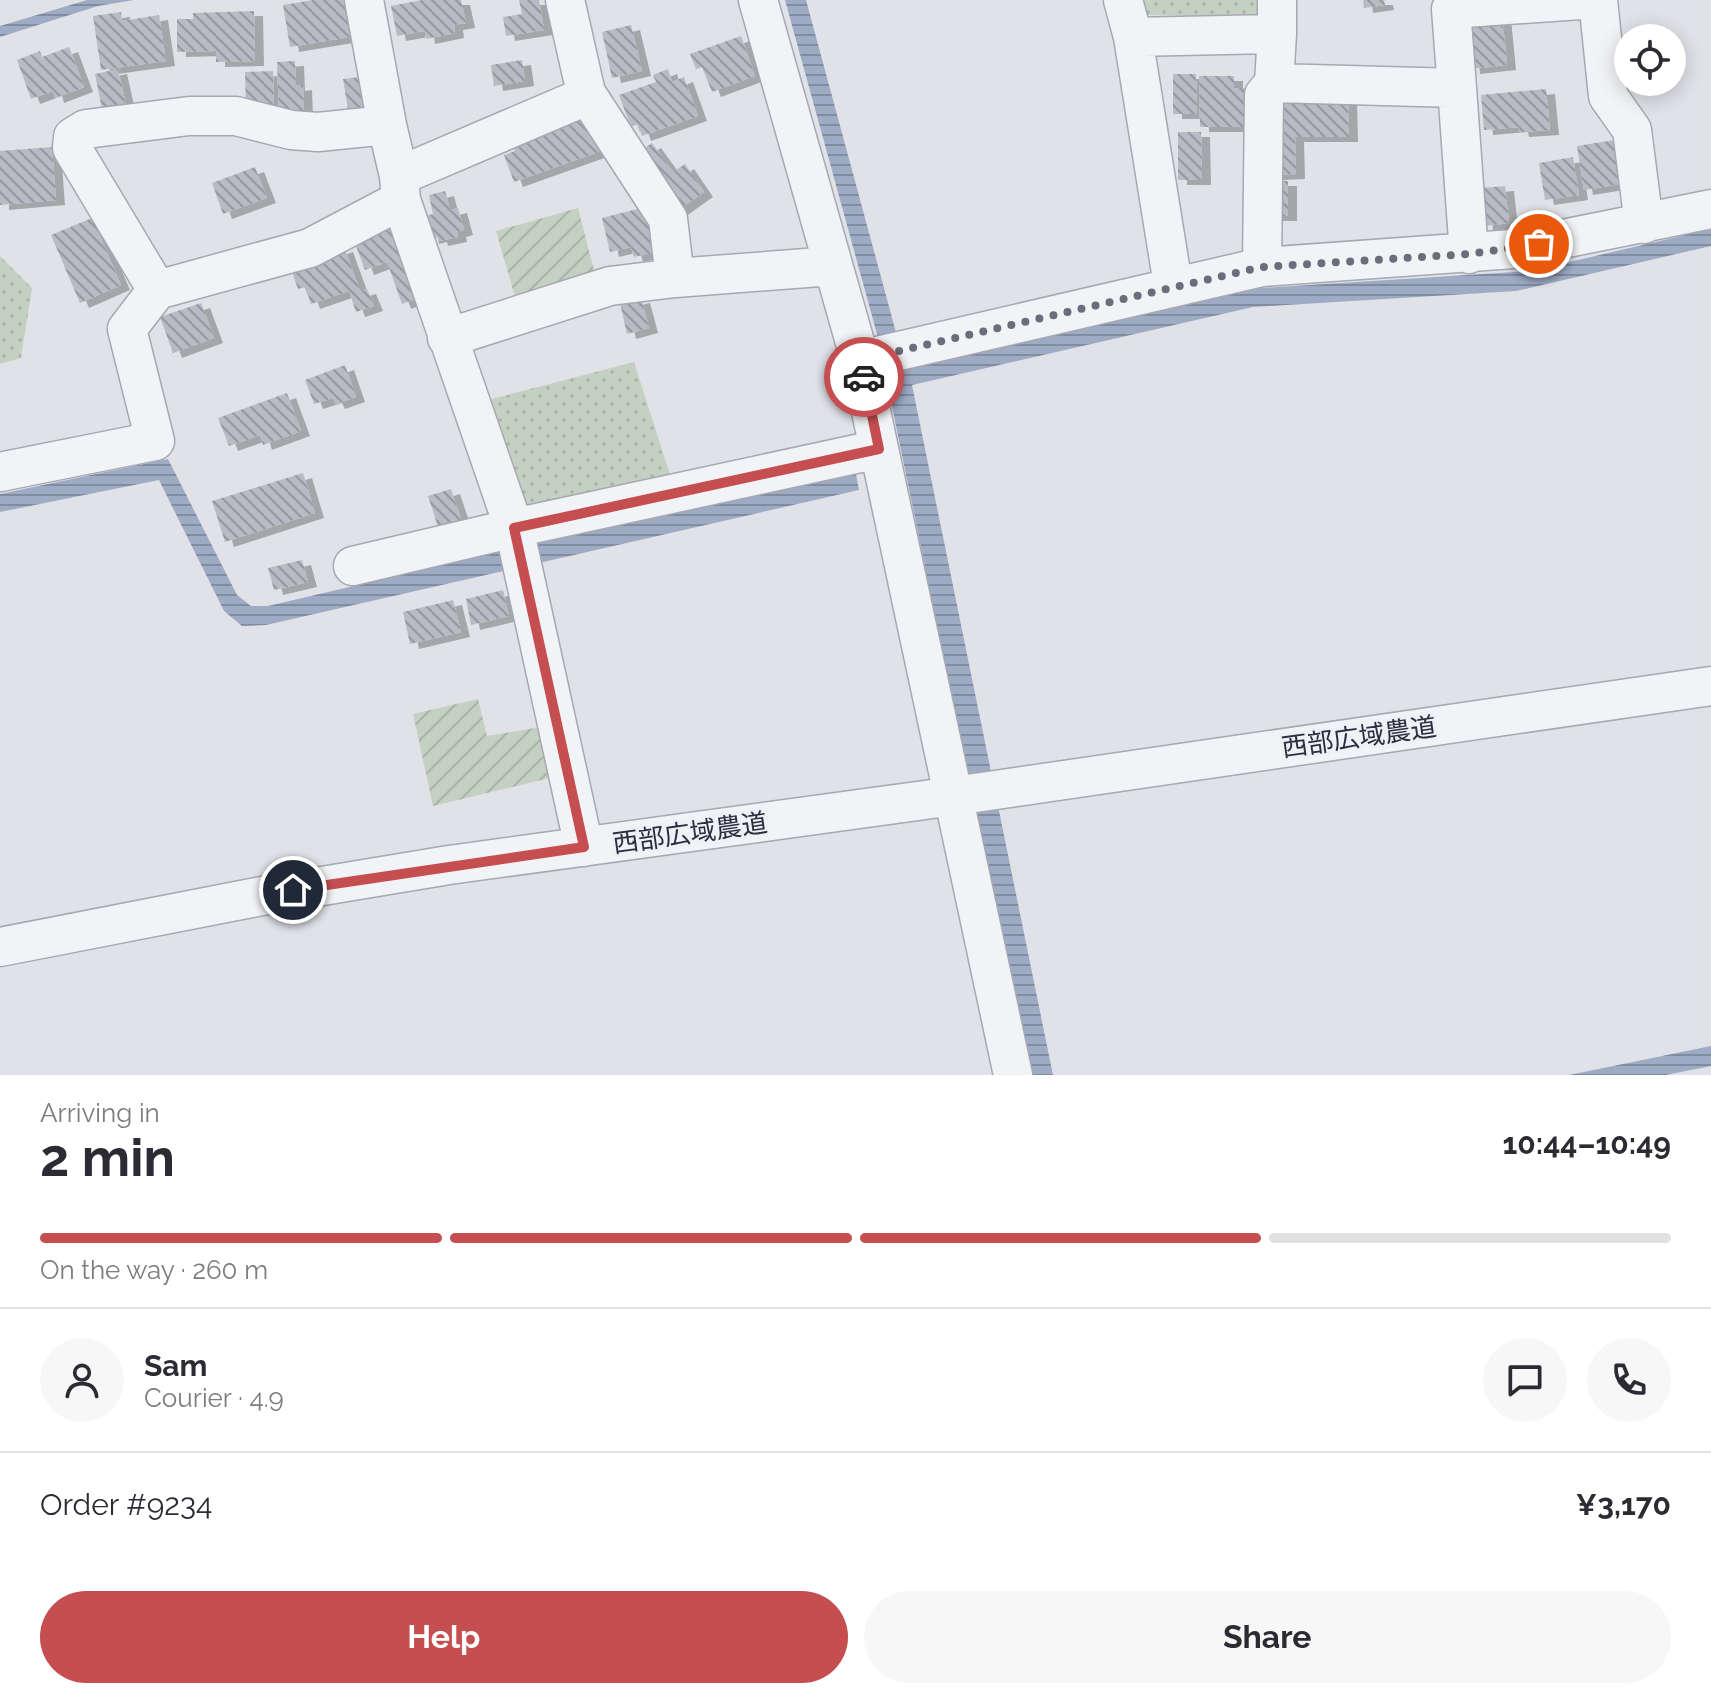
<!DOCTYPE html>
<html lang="en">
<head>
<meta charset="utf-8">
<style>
  :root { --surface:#fff; --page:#f7f7f7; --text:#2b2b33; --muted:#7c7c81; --line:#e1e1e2; --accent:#c44e50 }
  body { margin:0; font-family:Raleway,"Noto Sans JP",sans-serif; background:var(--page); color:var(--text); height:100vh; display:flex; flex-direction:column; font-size:30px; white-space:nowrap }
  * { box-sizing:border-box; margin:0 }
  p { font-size:26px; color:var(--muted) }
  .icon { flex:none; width:44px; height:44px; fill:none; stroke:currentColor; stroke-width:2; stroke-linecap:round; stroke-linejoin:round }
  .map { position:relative; height:1075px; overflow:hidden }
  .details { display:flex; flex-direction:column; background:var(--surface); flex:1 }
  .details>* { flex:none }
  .fabs { position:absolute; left:1614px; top:24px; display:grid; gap:16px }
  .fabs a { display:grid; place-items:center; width:72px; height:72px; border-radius:50%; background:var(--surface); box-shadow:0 4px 20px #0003; font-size:40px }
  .pin { position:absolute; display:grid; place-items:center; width:68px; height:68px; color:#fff; margin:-34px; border:4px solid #fff; border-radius:50%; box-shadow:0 2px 8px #0007 }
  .courier { position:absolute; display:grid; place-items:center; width:80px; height:80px; margin:-40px; border:6px solid #c44e50; border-radius:50%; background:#fff; color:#222; box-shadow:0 2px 10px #0007 }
  .headline em { font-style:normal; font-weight:700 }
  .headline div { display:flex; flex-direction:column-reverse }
  .headline { display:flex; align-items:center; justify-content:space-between; height:136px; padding:0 40px }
  h1 { font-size:52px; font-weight:700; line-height:60px }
  .bar { display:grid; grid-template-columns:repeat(4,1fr); gap:12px 8px; align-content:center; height:96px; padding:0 40px }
  .bar i { height:10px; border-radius:6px; background:var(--line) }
  .bar .on { background:var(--accent) }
  .bar p { grid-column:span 4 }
  .line { display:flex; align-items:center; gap:20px; padding:0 40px; border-top:2px solid var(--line) }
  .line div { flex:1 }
  .round { display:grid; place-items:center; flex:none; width:84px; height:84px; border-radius:42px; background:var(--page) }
  .cta { display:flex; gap:16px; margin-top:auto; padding:16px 40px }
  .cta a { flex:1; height:92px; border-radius:48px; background:var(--accent); color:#fff; font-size:32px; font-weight:700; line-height:92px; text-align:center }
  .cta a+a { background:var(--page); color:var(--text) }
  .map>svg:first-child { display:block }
</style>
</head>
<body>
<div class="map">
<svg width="1711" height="1075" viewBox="0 0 1711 1075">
  <defs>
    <pattern id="grass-dots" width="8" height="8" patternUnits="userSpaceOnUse" patternTransform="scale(2)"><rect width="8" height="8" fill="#c4d1c2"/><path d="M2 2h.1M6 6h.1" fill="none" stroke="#a9b4a8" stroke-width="1.8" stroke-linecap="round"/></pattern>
    <pattern id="garden-furrows" width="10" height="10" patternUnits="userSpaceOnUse" patternTransform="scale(2)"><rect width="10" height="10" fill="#c4d1c2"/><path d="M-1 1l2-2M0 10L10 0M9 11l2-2" fill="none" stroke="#a9b4a8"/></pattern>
    <pattern id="water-rules" width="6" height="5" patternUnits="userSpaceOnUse" patternTransform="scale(2)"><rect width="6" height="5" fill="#9eabc5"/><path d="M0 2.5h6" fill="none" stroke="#818ca1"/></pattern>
    <pattern id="building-back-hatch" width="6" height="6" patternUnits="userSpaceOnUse" patternTransform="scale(2)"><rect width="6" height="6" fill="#b8bbc4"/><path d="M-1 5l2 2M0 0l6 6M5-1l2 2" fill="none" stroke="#9698a1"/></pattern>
    <filter id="shadow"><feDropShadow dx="9" dy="5" stdDeviation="0" flood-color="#0004"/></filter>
  </defs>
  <rect width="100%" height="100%" fill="#e0e2e8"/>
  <path fill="url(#grass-dots)" d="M1143,0H1261L1259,17L1147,15Z
    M0,256L32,288L21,358L0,364Z
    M634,362L673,484L520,519L480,402Z"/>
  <path fill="url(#garden-furrows)" d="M578,208L596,278L518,307L496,231Z
    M478,699L487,736L541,727L554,777L433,806L413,714Z"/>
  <path fill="url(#water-rules)" d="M87,0H134L98,6L0,37V26Z
    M785,0H806L904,362L1262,288L1531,271L1711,229V246L1516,291L1253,307L912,385L1053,1075H1030L877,334Z
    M168,459L237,595L251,606H268L855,469L859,490L266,625L242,626L224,611L159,480L0,512V494Z
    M1711,1046V1066L1666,1075H1569Z"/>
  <path fill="url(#building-back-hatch)" filter="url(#shadow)" d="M313,0H350L356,36L290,47L283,5Z
    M422,0H461L466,23L454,25L455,33L426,39L425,31L397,36L391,6Z
    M519,0H539L544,30L506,36L503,17L522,14Z
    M1363,0H1384L1385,5L1364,8Z
    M254,11L255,61L216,62V51L177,52V19H193V13Z
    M121,12L122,21L159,15L166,61L101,70L93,16Z
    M1502,14L1507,65L1471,69L1466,18Z
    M631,25L642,71L612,78L602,32Z
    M741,36L755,76L712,92L702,67L696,69L690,54Z
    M69,47L84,87L55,98L53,91L31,99L17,60L40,51L42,57Z
    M522,60L525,81L494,86L491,65Z
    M295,61L296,86L303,85L304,112L279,113L277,62Z
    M118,69L127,109L103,114L95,74Z
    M668,69L672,82L684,77L698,116L642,136L638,124L631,127L619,95L656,82L653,75Z
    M273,71L274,109L246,110L245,72Z
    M1173,74H1196L1197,114H1173Z
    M369,76L374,111L349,116L343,79Z
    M1199,76H1234V88H1251V127H1200Z
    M1546,89L1550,130L1520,132L1519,127L1484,130L1481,95Z
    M1273,90L1348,95L1349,137H1295L1296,174L1274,175Z
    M587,113L601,151L514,182L504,155L515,151L511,140Z
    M1178,132H1201L1202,180H1178Z
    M1614,140L1621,184L1584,190L1577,146Z
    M652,143L673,172L685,164L704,192L673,214L633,156Z
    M52,147L56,200L0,205V151Z
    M1573,157L1579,195L1545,200L1539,163Z
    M255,167L267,198L223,214L212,183Z
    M1268,181H1288V216H1268Z
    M1505,186L1509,223L1484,226L1481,188Z
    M445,191L450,210L458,208L464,230L457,232L458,237L439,241L438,237L430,239L425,216L433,214L429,195Z
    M649,206L661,251L634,257L631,247L610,252L602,218Z
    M92,218L121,285L80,303L51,235Z
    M391,225L418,298L402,304L387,262L365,270L353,238Z
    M344,247L360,291L367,289L374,306L356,312L349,291L311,304L305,287L298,289L290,267Z
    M641,298L649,328L627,334L620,303Z
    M201,303L214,338L173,353L160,317Z
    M345,365L356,397L336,404L333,398L314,404L305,380Z
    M287,393L301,431L263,445L260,435L229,446L218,418Z
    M303,473L315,513L225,542L212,501Z
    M451,489L463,525L440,533L428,496Z
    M302,560L308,582L274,590L268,568Z
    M503,590L509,616L471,625L466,599Z
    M453,600L461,632L410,644L403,612Z"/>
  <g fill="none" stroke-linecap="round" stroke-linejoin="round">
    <defs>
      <path id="minor" d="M364,0L387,125L399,176L401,200L514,528L584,847
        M758,0L860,360L1013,1075
        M1123,0L1133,37L1173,285
        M1598,0L1608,96L1632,130L1644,224
        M1277,34L1274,83L1457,88L1469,254
        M1133,37L1277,34V0
        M1457,88L1451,9L1581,0
        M586,93L668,219L675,278
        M399,176L577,100L586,93L565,0
        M1262,267L1264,95L1274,83
        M157,290L310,248L401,200
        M447,338L610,286L675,278L833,266
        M860,360L1262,267L1513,249L1711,209
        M0,472L155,441L127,329L157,290L72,148L73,137L86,129L189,116H236L291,130L318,132L387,125
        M353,566L514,528L879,449
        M0,947L262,896L449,865L954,796L1711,686"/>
    </defs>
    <use href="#minor" stroke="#a6a8b2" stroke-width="41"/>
    <use href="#minor" stroke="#f2f3f6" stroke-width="38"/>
  </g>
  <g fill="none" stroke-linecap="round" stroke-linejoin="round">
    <path stroke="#6a6d7a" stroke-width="8" stroke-dasharray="0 14.4" d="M864,377L860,360L1262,267L1469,254L1539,244"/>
    <path stroke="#c44e50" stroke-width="10" d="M293,890L584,847L514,528L879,449L864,377"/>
  </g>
  <g text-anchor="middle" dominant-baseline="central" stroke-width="7" stroke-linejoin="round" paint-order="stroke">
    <g font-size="26" fill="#2a2e3e" stroke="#eff1f6">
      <text transform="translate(1359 737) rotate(-8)">西部広域農道</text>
      <text transform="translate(690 833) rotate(-8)">西部広域農道</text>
    </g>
  </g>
</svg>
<div class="fabs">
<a><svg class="icon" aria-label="locate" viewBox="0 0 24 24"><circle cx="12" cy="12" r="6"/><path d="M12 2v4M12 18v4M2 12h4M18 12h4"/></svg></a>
</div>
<div class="pin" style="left:1539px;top:244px;background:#ea580c"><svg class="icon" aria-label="bag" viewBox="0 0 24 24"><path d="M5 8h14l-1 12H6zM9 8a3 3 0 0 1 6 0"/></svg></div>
<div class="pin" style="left:293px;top:890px;background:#1f2937"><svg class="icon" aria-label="home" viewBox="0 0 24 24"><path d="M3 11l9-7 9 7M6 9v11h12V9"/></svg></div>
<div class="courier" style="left:864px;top:377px"><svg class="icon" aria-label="car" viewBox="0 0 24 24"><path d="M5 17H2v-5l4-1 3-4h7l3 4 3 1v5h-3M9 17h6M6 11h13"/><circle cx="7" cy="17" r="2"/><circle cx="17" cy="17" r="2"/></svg></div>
</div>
<section class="details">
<div class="headline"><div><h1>2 min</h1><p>Arriving in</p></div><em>10:44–10:49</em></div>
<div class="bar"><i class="on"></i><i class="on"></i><i class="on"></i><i></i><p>On the way · 260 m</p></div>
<div class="line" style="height:144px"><a class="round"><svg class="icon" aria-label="person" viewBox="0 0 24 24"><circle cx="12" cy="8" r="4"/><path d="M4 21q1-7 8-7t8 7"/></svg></a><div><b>Sam</b><p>Courier · 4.9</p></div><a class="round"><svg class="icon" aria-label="chat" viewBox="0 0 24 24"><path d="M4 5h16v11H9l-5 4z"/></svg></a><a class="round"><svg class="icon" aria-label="phone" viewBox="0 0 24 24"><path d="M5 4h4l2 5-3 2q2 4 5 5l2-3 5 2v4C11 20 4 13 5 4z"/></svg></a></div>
<div class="line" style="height:104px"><div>Order #9234</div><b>¥3,170</b></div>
<div class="cta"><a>Help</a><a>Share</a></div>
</section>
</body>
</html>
